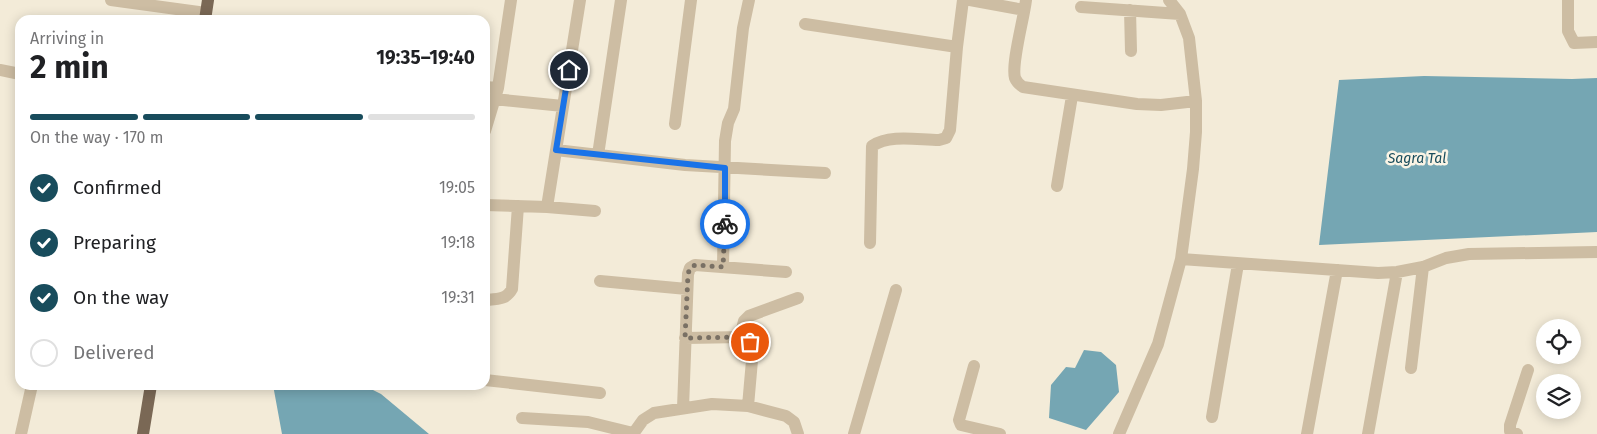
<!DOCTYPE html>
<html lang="en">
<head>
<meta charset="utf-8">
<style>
  :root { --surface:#fff; --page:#f2f2f2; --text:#202124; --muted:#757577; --line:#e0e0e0; --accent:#184c5c }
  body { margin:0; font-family:"Fira Sans",sans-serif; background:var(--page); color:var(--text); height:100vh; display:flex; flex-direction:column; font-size:19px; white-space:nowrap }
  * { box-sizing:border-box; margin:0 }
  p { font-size:16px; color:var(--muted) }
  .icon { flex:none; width:28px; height:28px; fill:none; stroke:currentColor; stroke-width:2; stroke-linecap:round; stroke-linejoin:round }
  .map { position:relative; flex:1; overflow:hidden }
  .side { position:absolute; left:15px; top:15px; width:475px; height:375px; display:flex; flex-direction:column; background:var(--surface); border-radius:15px; box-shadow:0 2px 12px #0003 }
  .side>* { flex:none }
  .controls { position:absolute; left:1536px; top:319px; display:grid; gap:10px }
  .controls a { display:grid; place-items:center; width:45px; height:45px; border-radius:50%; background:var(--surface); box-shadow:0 2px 12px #0003; font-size:25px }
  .pin { position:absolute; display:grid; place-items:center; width:42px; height:42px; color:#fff; margin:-21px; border:2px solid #fff; border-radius:50%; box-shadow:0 1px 5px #0007 }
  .courier { position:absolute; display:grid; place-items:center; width:50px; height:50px; margin:-25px; border:4px solid #1a73e8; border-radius:50%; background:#fff; color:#222; box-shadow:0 1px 6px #0007 }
  .headline em { font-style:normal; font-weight:700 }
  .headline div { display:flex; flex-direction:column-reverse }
  .headline { display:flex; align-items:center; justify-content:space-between; height:85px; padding:0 15px }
  h1 { font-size:32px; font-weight:700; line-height:38px }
  .bar { display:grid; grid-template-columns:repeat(4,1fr); gap:8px 5px; align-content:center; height:60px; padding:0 15px }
  .bar i { height:6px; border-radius:4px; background:var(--line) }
  .bar .on { background:var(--accent) }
  .bar p { grid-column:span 4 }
  ol { padding:0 15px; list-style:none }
  li { display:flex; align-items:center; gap:15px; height:55px }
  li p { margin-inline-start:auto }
  li .icon { padding:5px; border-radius:50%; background:var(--accent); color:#fff; stroke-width:4 }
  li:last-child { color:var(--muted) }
  li i { width:28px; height:28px; border:2px solid var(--line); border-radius:50% }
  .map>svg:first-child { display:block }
</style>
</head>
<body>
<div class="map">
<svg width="1597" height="434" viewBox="0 0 1597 434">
  <rect width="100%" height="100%" fill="#f3ebd8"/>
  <path fill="#75a6b3" d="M1424,76L1572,79L1597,78V232L1319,245L1339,80Z
    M1084,350L1101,352L1116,365L1119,392L1086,430L1049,418L1051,385L1066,367L1075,368Z
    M273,385H363L381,394L429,434H282Z"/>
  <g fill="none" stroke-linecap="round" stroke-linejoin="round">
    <path stroke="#cdbda3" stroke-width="12" d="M111,0L206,13
      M970,0L1024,10
      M1026,0C1024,18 1011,64 1015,78C1017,83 1019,84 1023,87L1137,104L1161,105L1196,101
      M1568,0V31L1574,43L1597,42
      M1081,7L1180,14
      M1130,10L1131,51
      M805,24L957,47
      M0,70L20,74
      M485,87L498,88
      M494,99L563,106
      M675,124L691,0
      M485,131L498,88L511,0
      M556,150L685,165L825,173
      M598,155L621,0
      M1057,186L1072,96
      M485,205L547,207L595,211
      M547,207L580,0
      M870,243L872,146C890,134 918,140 939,140L946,138L950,130L957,47L963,0
      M1181,259L1378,273L1397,272L1423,267L1446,258L1469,254L1597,252
      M723,267L725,141L728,123L734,109L743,28L749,0
      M600,281L687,289
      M485,300C497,299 506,300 512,289L518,206
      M740,337L744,321L749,316L798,298
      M685,338L744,337L750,342L753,349L748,406
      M974,366L959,420L961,425L1000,434
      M1411,368L1423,267
      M485,380L600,393
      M683,408L688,274L690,268L695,265L786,272
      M1212,417L1238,264
      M522,418L588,422L633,433
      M21,434L32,385
      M633,434L643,420L654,413L712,404L748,406L786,416L794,422L798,434
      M854,434L896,290
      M1119,434L1158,344L1181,259L1193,169L1196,132V101L1189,38L1180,14L1169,0
      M1307,434L1337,270
      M1368,434L1397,272
      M1517,434L1510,431V425L1528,370"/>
    <path stroke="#7a6855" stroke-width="12" d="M205,20L208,0
      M143,434L151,385"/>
  </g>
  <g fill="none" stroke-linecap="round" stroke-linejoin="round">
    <path stroke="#797064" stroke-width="5" stroke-dasharray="0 9" d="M725,224L723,267L695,265L690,268L688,274L685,338L744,337L750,342"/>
    <path stroke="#1a73e8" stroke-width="6" d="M569,70L556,150L725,168V224"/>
  </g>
  <g text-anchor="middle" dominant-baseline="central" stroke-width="5" stroke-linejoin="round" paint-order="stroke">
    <g font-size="14" font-style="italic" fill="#184c5c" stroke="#fbf4e5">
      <text x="1417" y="158">Sagra Tal</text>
    </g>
  </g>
</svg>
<div class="controls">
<a><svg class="icon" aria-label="locate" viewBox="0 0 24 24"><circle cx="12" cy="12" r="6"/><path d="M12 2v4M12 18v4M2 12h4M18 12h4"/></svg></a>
<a><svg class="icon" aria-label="layers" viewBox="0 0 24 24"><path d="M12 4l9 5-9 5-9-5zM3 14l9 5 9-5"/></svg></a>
</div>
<div class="pin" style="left:750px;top:342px;background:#ea580c"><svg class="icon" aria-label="bag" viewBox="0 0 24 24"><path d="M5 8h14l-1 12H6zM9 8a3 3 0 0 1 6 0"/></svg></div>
<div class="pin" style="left:569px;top:70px;background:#1f2937"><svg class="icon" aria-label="home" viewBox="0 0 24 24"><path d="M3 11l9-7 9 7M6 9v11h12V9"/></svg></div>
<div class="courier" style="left:725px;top:224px"><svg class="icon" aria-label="bike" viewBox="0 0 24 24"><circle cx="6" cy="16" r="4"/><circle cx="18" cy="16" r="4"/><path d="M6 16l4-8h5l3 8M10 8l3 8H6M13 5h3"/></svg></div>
<section class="side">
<div class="headline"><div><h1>2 min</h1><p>Arriving in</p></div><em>19:35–19:40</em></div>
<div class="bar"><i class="on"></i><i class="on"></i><i class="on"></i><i></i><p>On the way · 170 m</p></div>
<ol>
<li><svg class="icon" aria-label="check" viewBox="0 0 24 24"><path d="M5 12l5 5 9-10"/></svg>Confirmed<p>19:05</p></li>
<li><svg class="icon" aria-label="check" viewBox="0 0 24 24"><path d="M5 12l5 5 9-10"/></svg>Preparing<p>19:18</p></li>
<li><svg class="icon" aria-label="check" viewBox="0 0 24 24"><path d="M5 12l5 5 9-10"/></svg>On the way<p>19:31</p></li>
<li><i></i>Delivered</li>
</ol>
</section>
</div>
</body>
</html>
